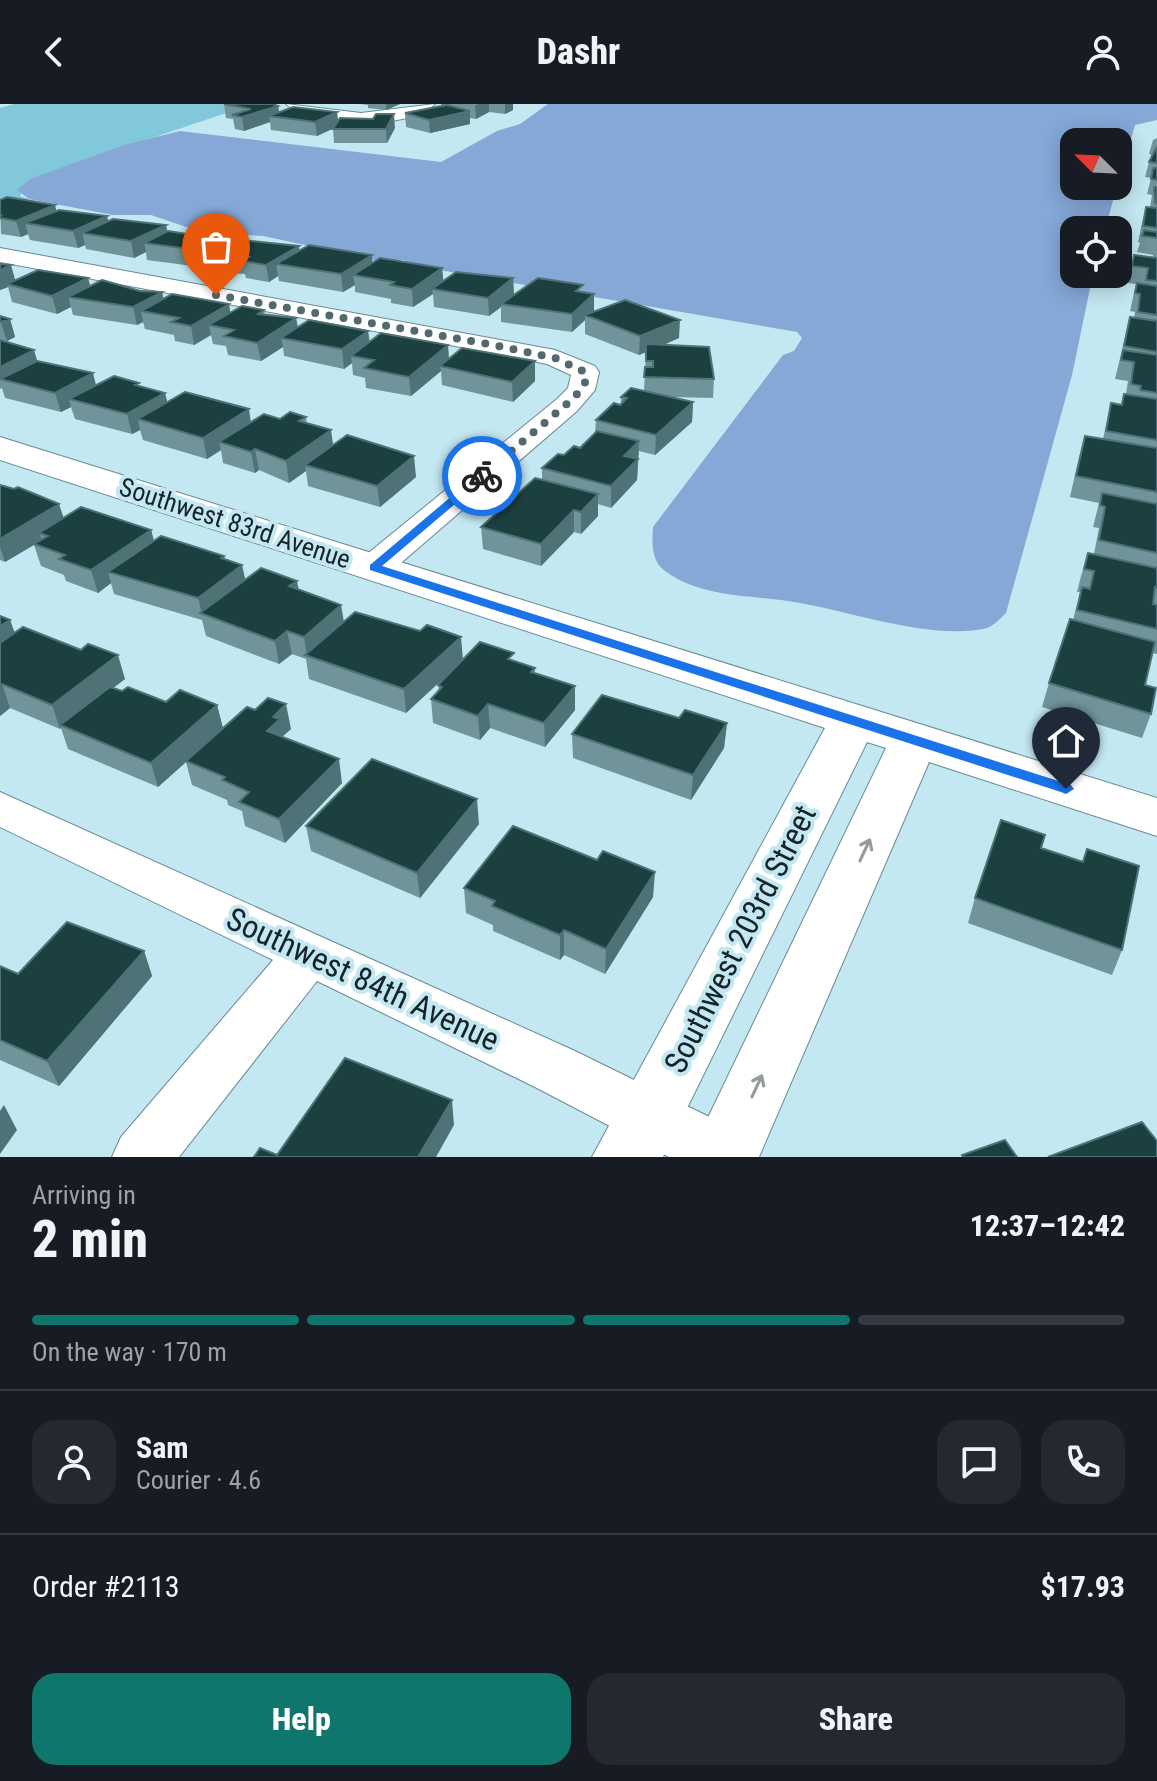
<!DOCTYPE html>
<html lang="en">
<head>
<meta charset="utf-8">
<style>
  :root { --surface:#171b24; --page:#242831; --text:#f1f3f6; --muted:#9ea1a6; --line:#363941; --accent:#0f766e }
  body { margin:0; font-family:"Roboto Condensed",sans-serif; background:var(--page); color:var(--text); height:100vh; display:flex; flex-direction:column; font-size:30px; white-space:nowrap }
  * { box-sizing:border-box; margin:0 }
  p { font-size:26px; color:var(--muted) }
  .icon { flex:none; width:44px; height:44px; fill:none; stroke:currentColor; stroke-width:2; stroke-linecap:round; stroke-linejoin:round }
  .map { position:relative; height:1053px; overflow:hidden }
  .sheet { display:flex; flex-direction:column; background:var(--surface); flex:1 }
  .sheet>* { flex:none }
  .needle { width:52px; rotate:294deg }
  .fabs { position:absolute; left:1060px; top:24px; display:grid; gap:16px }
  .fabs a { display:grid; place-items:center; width:72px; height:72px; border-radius:16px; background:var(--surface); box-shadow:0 4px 20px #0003; font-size:40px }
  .pin { position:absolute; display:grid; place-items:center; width:68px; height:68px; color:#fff; margin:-82px -34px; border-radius:50% 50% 50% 0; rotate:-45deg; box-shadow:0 0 8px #0007 }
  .pin .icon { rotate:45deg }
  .courier { position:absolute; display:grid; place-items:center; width:80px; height:80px; margin:-40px; border:6px solid #1a73e8; border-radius:50%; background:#fff; color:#222; box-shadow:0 2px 10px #0007 }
  .headline em { font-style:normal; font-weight:800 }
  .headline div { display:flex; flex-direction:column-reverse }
  .headline { display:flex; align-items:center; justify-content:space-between; height:136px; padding:0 32px }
  h1 { font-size:52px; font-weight:800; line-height:60px }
  .bar { display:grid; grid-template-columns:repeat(4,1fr); gap:12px 8px; align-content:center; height:96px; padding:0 32px }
  .bar i { height:10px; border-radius:6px; background:var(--line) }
  .bar .active { background:var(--accent) }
  .bar p { grid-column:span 4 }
  .line { display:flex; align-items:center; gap:20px; padding:0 32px; border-top:2px solid var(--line) }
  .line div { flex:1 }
  .round { display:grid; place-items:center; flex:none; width:84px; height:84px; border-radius:24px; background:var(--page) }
  .primary-button { display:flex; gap:16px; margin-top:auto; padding:16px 32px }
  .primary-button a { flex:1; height:92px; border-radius:24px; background:var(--accent); color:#fff; font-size:32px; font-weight:800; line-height:92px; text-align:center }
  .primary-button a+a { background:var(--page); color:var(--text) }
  header { display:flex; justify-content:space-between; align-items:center; height:104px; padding:0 32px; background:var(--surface); font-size:36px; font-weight:800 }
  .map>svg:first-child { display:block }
</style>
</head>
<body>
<header><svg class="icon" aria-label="back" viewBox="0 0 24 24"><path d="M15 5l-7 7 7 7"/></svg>Dashr<svg class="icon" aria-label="person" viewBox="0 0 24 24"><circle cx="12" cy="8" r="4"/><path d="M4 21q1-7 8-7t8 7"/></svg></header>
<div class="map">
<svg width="1157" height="1053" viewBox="0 0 1157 1053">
  <rect width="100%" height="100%" fill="#c3e8f2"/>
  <path fill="#80c8da" d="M14,0H253L30,75L20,92L29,95L0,107V4Z"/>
  <path fill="#85a8d7" d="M548,0H1157V16L1135,21L1118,80V38H1074V82H1117L1105,126H1074V170H1093L1072,271L1006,509C1001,514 993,522 987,524C936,537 851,508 800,499C755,490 705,496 665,467C651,457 652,438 653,423L783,251L794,247L802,234L797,228L410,161L404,156L389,159L263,132L201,128L151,111H113L29,95L17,86L30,75L124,41L180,27L441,58L497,27L520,20Z"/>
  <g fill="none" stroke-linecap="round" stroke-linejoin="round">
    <defs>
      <path id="minor" d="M286,0L361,9L435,0C409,26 312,25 286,0Z
        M0,144L555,246L595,262L599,268L595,286L577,307L387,471L374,474L361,471L356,463L361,455L557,295L568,284L571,271L547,260L493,249L0,158Z
        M0,688L575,947L746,1031L754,1053H669L535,983L317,877L179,1053H112L121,1033L273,856L0,723Z"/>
      <path id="tertiary" d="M0,333L1157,694V732L929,658L759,1053H689L886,644L867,638L663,1053H592L825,624L0,356Z"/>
    </defs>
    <use href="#minor" stroke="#678a93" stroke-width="2"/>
    <use href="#tertiary" stroke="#678a93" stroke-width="2"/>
    <use href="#minor" fill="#fff" fill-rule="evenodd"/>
    <use href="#tertiary" fill="#fff" fill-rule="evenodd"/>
  </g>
  <path fill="#709499" d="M224,0L278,2L279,8L395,24L387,39H334L333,24L317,32L271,26L270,18L244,27L235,25L233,15L226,14Z
    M360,0H400L386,6L368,4V1Z
    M441,0H513V6L505,10L489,8L476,15L470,14V20L430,29L406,23L405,9L441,2Z
    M1157,34V550L1152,549L1145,581L1151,610L1142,634L1042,603L1049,579L1073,516L1080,488H1077L1081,472L1088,449L1094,450L1099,424L1093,423L1099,399L1070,393L1079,353L1085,332L1103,335L1111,299L1121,301L1124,290H1126L1128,277L1115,275L1130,213L1134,214L1135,208L1130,207L1136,180L1128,179L1134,151L1153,153V151L1137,148L1140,139L1138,138L1142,119L1146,103H1150L1152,91L1147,90L1151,74L1145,73L1149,58L1152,51L1149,50L1153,36Z
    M0,96L56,107L107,112L108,117L166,121L167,127L236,138L299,142V147L372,151V159L442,164L443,177L513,174L514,191L583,188L594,208L679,234L664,241L714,275L713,294L673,293L693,298L692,318L655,351L639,347L637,376L611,404L598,400V412L581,430L574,428L541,462L483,445L481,423L542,376V364L564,351L580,344L595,329L596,316L620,301L621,300V293L644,287L646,248L639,251L585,230V216L572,228L501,218V203L489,212L434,203L433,190L413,203L391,199V195L355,188V181L343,188L279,177L278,172L269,178L246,174L245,170L216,168L214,161L208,164L147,156L146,148L134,154L86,145L85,141L78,144L30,136L28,130L21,133L1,130Z
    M0,160L15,176L88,174L90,182L162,188L163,194L230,209L264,206L265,210L296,214L298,223L368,227L370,238L448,241L449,255L535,257V277L513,298L442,281L441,267L411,292L366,284L365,274L353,271L352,259L344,265L284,252L283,243L261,257L228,251L226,242L213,240L211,231L194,241L175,237L174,231L145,225L143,218L137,221L73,211L71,203L57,210L12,198L8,183L0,186Z
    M0,212L10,215L15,233L7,237L0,236Z
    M0,236L38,257L96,281L139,282L165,289L167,298L251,318L306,313L307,320L333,341L416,373L380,403L308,382L306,367L289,379L259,366L255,369L223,359L221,346L207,355L143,336L140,326L132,330L75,315L71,303L61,308L5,294L2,284L0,285Z
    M0,381L63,414L151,426L154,437L224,452L225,455L242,461L245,476L299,486L344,518L463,556L514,557L535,564V569L575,606L545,643L490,624L480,636L433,619L431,595L439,586L438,581L456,563L406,609L309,575L306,555L292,550L279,560L206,532L202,516L114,490L111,479L98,489L66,477L64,471L41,462L34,441L5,458L0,456Z
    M0,512L10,516L15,529L125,575L113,584L166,598L217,601L223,624L291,625L283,632V633L342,679L285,739L245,722L242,707L228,701L227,696L192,681L186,658L158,683L68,645L61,624L60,625L10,604L0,612Z
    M679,614L727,619L724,644L691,696L573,654L572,630Z
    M479,720L420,794L311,747L306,722Z
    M1041,744L1082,758L1087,745L1122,846L1112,871L968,819L975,794Z
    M464,784L653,793L605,870L564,851L560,856L493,827V821L466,809Z
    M144,847L152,872L59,982L0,956V862L18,870Z"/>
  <path fill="#4e7275" d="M386,0H400L386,6Z
    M479,0H489V8L476,15L475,2Z
    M505,0H513V6L505,10Z
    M278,2L280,14L269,12L270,18L244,27L242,13Z
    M470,7V20L430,29L429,16Z
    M337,8L339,22L317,32L315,18Z
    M394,10L395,24L387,39L386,25Z
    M55,101L59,117L25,119L28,130L21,133L16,117Z
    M107,112L111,129H82L85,141L78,144L73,127Z
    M166,121L169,137L144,139L146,148L134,154L131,137Z
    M235,131L237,148L212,150L214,161L208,164L205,147Z
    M299,142L301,159L276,160L278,172L269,178L266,161Z
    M372,151L373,168L353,171L355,181L343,188L341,170Z
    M11,161L16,179L7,180L8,183L0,186V166Z
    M442,164L444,182L432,185L433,190L413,203L412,185Z
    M88,174L93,192L68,193L71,203L57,210L52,192Z
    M513,174L514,192L501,200V203L489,212L488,194Z
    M162,188L166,206L141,207L143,218L137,221L133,203Z
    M594,190V208L585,211V216L572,228V210Z
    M229,200L232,218L209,221L211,231L194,241L191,222Z
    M296,214L299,232L281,234L283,243L261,257L257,239Z
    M10,215L15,233L7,237L1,219Z
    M680,216L679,234L639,251L640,232Z
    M368,227L370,246L351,252L352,259L344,265L342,245Z
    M448,241L449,260L440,262L441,267L411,292L409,273Z
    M34,246L40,266L0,275V263Z
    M535,257V277L513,298L512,278Z
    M93,269L98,289L69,295L71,303L61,308L55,289Z
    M165,289L170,309L138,315L140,326L132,330L127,310Z
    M693,298L692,318L655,351L656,331Z
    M249,305L252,326L219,338L221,346L207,355L203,334Z
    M331,326L334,347L305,361L306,367L289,379L286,357Z
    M639,337L637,376L611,404V382L624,352Z
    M255,345L259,366L255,369L251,348Z
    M414,352L416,373L380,403L377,382Z
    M598,390V412L581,430V408Z
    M59,400L66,421L39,429L42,436L5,458L0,443V435Z
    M574,406V428L541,462V440Z
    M151,426L157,449L108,468L111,479L98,489L91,466Z
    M224,452L228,472L242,461L247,484L202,510L198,494L221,454Z
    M297,477L301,499L289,482Z
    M341,501L345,524L307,552L304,533Z
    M10,516L18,539L0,551V522Z
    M287,527L292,550L279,560L275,537Z
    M461,533L463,556L406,609L404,585Z
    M118,551L125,575L63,622L60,621L61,624L60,625L52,601Z
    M2,580L10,604L0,612V581Z
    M575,582V606L545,643L544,619Z
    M286,600L291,625L283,632L284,640L267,627L273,613Z
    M488,600L490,624L480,636L478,612Z
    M217,601L223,625L158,683L151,659Z
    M727,619L724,644L691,696L693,671Z
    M339,655L342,679L285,739L279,715Z
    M477,695L479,720L420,794L417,769Z
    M655,768L653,793L605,870L606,845Z
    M564,826V851L560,856V831Z
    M144,847L152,872L59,982L47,957Z
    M452,996L454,1021L436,1053H418Z
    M4,1001L17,1026L0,1050V1007Z"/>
  <path fill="#1c4040" stroke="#4e7275" stroke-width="2" d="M224,0H273L278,2L242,13L232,11L251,5Z
    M447,1L470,7L429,16L405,9Z
    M293,3L337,8L315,18L269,12Z
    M376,10H394L386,25H333L340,14L373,15Z
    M1156,44H1157V59L1149,58Z
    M1153,64H1157V76L1151,75Z
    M1154,83H1157V100L1155,99Z
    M7,93L55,101L16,117L0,114V112L2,111H0V96Z
    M1146,103L1157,104V124L1143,122Z
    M59,106L107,112L73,127L25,119Z
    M113,115L166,121L131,137L82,129Z
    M1144,126L1157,128V134L1142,132Z
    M168,127L206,133L216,128L235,131L205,147L144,139Z
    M241,136L299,142L266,161L243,157L249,153L212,150Z
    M309,141L372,151L341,170L276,160Z
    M1134,151L1157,154V177L1146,176L1148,164L1132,162Z
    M380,154L442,164L412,185L390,181L394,178L353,171Z
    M0,160L11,161L0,166Z
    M38,166L88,174L52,192L7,180Z
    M456,168L513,174L488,194L432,185Z
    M538,174L583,181L576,187L594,190L572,210L501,200Z
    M102,176L140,187L162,188L133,203L68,193Z
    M1137,179L1157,182V211L1138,208L1140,190L1135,189Z
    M172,190L229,200L191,222L171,218L179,214L141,207Z
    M625,196L680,216L640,232L585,211Z
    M242,202L264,206L258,210L296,214L257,239L224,232L234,226L209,221Z
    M0,212L10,215L0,218Z
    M1130,213L1157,217V248L1124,242Z
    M309,216L368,227L342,245L281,234Z
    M381,229L448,241L409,273L364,264L374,256L351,252Z
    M0,236L34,246L0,263Z
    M646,240L709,243L714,275L644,273L645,263H653V257H646Z
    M462,244L535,257L512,278L440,262Z
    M1123,246L1157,251V289L1140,286L1141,282L1131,280L1134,258L1121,256Z
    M37,257L93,269L55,289L0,275Z
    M114,272L139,279L135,281L165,289L127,310L69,295Z
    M631,284L693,298L656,331L596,316L614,299L620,301L627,294L621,293Z
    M185,288L249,305L203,334L138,315Z
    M1124,290L1157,295V336L1106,327L1111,299L1122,301Z
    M290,308L306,313L299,317L331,326L286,357L255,345L251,348L219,338L264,310L280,315Z
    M597,327L639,337L624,352L638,355L611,382L542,364L558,350L564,351L574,342L580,344Z
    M347,331L414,352L377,382L305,361Z
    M1085,332L1157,344V388L1076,372Z
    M535,374L598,390L581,408L574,406L541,440L481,423Z
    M0,381L14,385L18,383L59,400L0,435Z
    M1102,389L1157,400V449L1099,436L1105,403L1100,401Z
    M81,403L151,426L91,466L59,455L65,451L34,440L48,432L39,429Z
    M161,432L224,452L221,454L242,461L198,494L108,468Z
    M1088,449L1157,464V484L1155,483L1153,500L1157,501V525L1077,506L1082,483L1090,485L1094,467L1084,465Z
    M261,464L297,477L289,482L341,501L304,533L287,527L275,537L200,509Z
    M355,508L420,527L427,521L461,533L404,585L305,551Z
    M0,512L10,516L0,522Z
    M1070,515L1155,538L1145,581L1156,584L1151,610L1049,579Z
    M23,523L81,546L88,540L118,551L52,601L2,580L0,581V539Z
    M480,538L514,549L508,555L535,564L531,568L575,582L544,619L488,600L478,612L431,595L442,583L438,581Z
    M110,583L122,587L128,583L166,598L180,586L217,601L151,659L60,621Z
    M602,591L679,614L685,606L727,619L693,671L572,630Z
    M268,594L286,600L273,613L280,615L267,627L339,655L279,715L239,698L249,688L222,676L225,673L186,657L247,603L255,606Z
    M372,655L477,695L417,769L306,722Z
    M1001,716L1045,731L1041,744L1083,758L1087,745L1139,762L1122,846L975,794Z
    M513,722L597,756L603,747L655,768L606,845L564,826L560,831L492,802L495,797L464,784Z
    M67,818L144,847L47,957L0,936V862L18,870Z
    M345,954L452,996L418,1053H254L260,1044L277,1051Z
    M1142,1018L1157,1037V1053H1048Z
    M1005,1036L1017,1053H963L962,1051Z"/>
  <defs><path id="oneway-shaft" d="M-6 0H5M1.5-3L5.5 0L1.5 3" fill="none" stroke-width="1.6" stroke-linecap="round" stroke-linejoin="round" transform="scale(2)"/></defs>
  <g stroke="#969c9e">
    <use href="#oneway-shaft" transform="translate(865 746) rotate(-65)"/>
    <use href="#oneway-shaft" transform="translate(757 982) rotate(-65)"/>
  </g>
  <path fill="#1a73e8" d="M478,370L488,372L382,462L1071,681L1074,685L1066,690L1061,688L370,466V461Z"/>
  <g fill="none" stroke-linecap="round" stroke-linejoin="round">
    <path stroke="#53696f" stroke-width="8" stroke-dasharray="0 14.4" d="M216,191L493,241L555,254L585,268L586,277L575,293L482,372"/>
  </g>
  <g text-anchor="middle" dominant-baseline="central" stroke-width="8" stroke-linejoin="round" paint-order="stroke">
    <g font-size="26" fill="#162428" stroke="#c3e8f2">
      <text transform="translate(235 419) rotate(18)">Southwest 83rd Avenue</text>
    </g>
    <g font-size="32" fill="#162428" stroke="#c3e8f2">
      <text transform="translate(740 835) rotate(-63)">Southwest 203rd Street</text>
      <text transform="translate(363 875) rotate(25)">Southwest 84th Avenue</text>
    </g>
  </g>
</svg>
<div class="fabs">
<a><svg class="needle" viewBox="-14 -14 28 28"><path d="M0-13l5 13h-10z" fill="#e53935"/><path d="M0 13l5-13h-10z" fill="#9ea1a6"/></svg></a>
<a><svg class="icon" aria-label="locate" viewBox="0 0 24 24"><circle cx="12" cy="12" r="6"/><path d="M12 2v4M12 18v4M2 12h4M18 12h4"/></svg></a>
</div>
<div class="pin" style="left:216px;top:191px;background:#ea580c"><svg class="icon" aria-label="bag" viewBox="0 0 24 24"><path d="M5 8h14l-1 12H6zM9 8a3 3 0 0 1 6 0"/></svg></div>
<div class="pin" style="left:1066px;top:685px;background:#1f2937"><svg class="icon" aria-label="home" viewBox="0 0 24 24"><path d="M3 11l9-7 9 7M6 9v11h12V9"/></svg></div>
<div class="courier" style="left:482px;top:372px"><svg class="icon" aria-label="bike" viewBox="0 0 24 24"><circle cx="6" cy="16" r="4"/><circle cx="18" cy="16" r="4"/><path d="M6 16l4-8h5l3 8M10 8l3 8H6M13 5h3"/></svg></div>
</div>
<section class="sheet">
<div class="headline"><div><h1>2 min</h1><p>Arriving in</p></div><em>12:37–12:42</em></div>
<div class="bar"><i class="active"></i><i class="active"></i><i class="active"></i><i></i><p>On the way · 170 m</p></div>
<div class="line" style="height:144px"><a class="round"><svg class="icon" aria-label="person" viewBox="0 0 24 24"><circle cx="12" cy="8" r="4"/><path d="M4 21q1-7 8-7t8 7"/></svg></a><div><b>Sam</b><p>Courier · 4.6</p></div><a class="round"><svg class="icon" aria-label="chat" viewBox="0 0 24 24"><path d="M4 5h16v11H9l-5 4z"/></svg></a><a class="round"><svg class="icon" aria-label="phone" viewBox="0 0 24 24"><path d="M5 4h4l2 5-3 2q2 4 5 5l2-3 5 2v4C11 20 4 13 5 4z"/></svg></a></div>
<div class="line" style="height:104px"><div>Order #2113</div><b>$17.93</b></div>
<div class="primary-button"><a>Help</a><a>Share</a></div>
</section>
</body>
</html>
